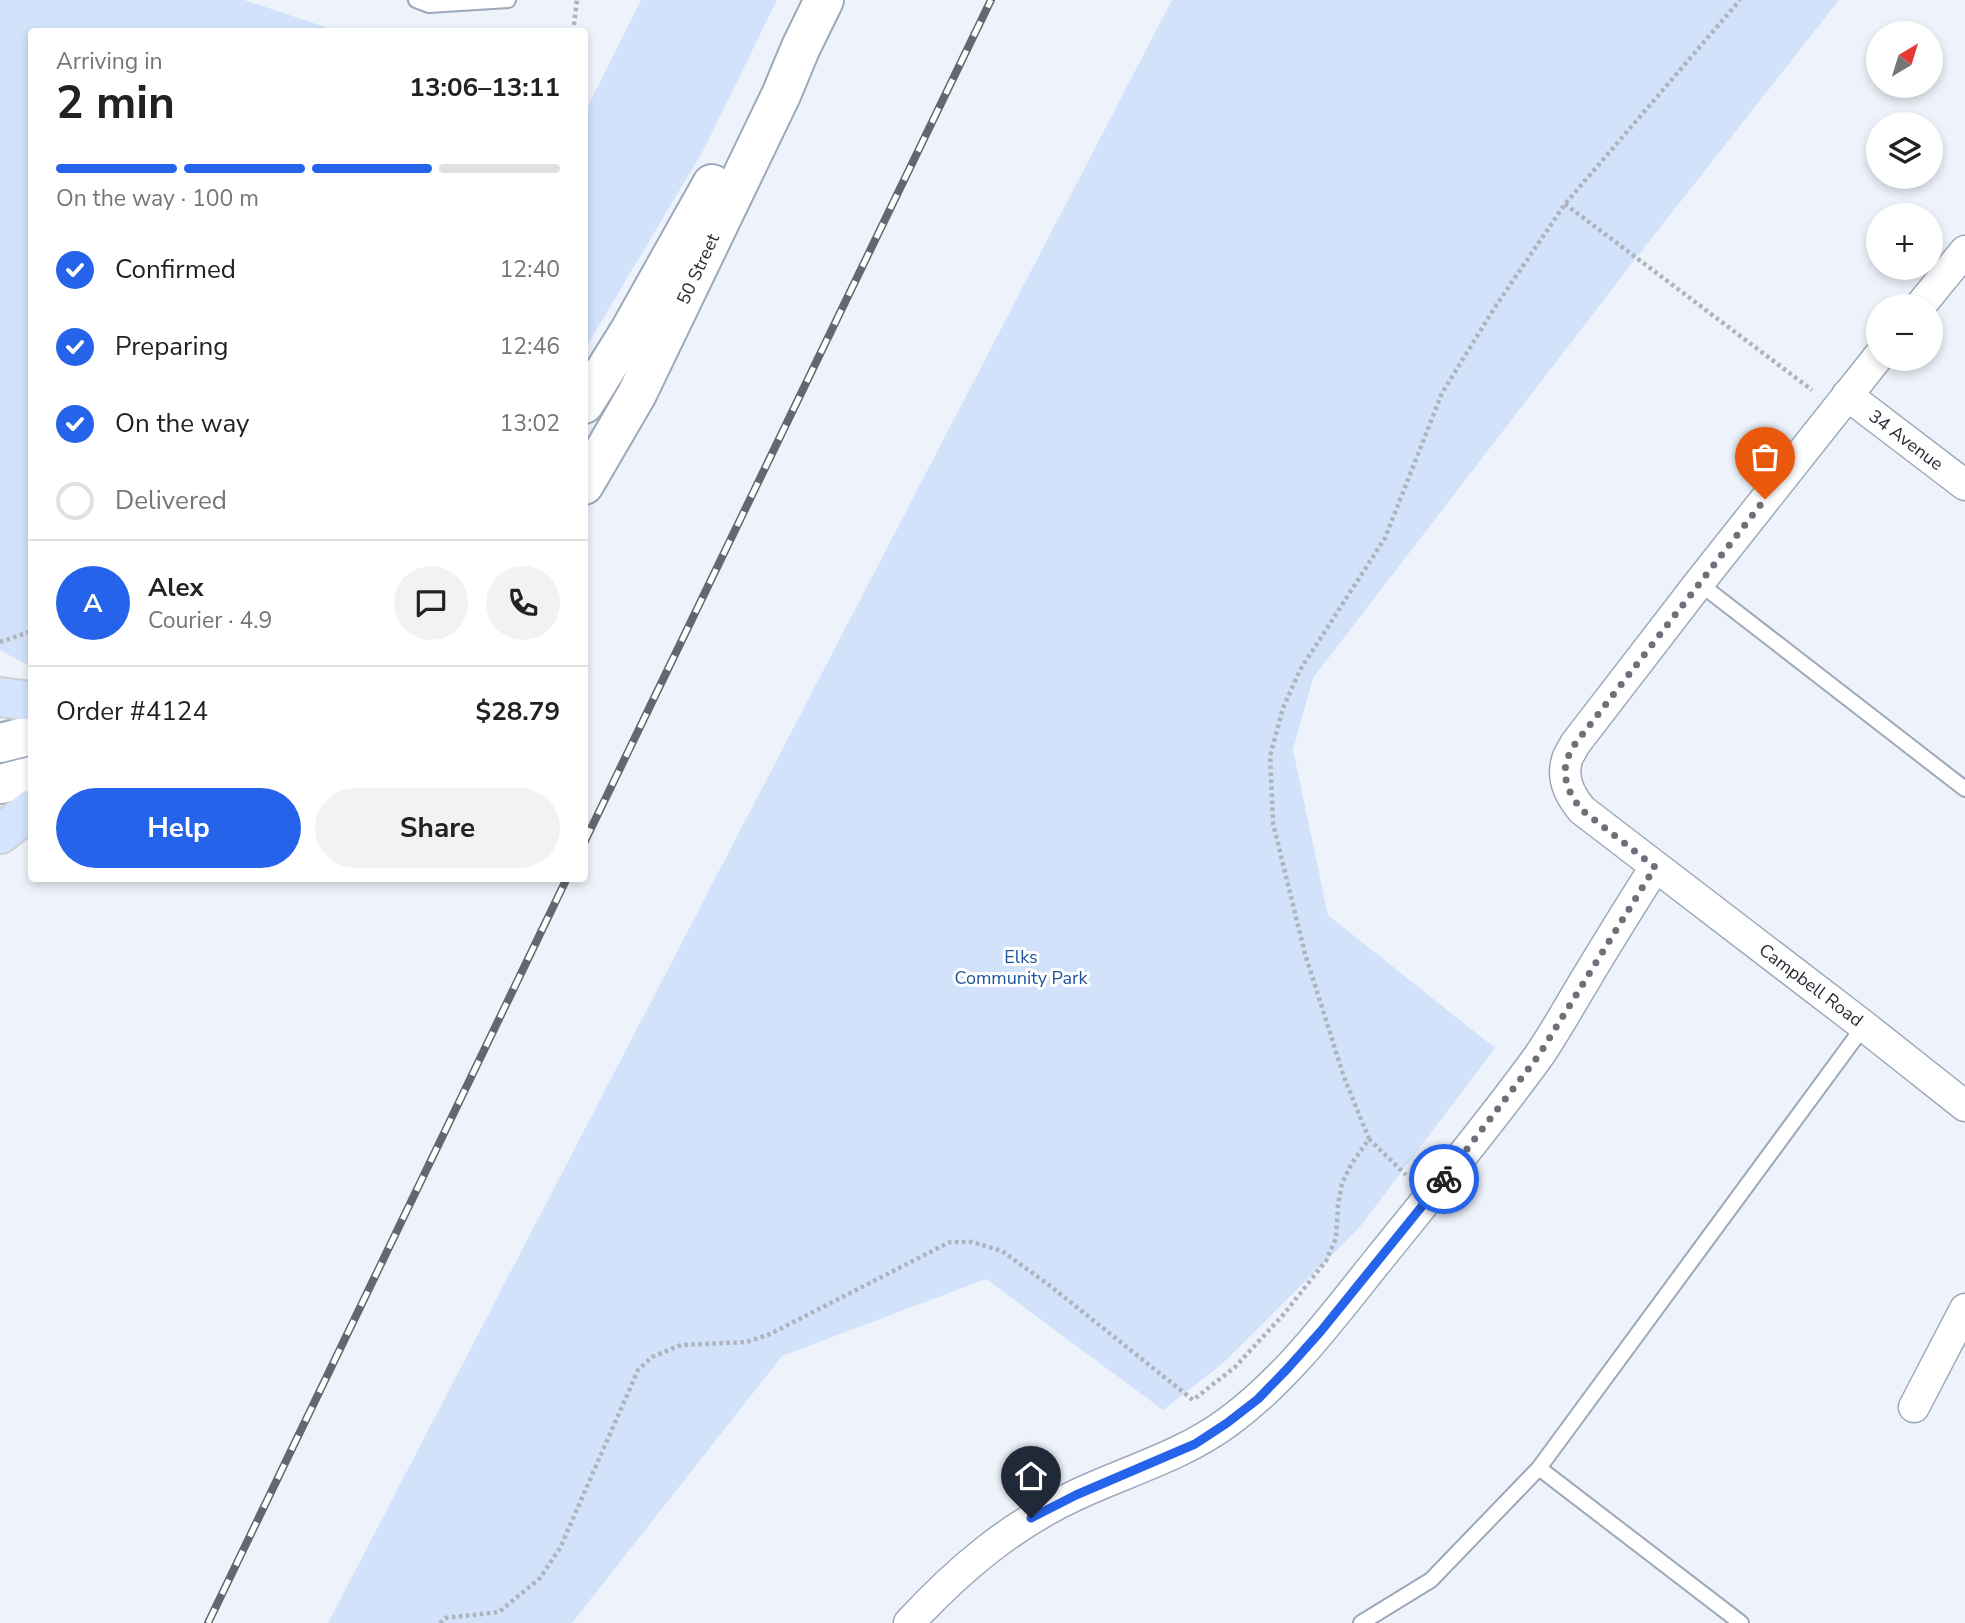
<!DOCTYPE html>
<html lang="en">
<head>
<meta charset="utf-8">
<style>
  :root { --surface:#fff; --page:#f2f2f2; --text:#222; --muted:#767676; --line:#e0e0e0; --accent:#2563eb }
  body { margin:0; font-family:"Nunito Sans",sans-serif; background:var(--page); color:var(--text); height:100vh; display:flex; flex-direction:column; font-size:26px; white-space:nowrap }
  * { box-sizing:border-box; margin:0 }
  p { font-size:23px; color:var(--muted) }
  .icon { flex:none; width:38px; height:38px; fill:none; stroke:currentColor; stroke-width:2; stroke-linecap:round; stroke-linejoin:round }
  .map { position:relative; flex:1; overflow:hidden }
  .drawer { position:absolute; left:28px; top:28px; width:560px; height:854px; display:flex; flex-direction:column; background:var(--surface); border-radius:7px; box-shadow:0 4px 10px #0003 }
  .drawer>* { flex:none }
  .needle { width:46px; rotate:38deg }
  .fabs { position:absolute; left:1866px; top:21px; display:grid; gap:14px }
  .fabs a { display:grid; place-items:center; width:77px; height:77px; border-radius:50%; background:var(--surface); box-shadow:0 4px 10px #0003; font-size:35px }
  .pin { position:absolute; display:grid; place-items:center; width:60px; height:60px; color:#fff; margin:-72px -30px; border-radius:50% 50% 50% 0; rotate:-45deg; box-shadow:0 0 7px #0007 }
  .pin .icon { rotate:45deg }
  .courier { position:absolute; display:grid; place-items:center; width:70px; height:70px; margin:-35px; border:5px solid #2563eb; border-radius:50%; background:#fff; color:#222; box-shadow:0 2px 9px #0007 }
  .summary em { font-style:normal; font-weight:700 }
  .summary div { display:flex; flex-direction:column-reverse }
  .summary { display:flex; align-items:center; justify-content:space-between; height:119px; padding:0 28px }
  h1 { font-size:46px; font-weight:700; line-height:52px }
  .bar { display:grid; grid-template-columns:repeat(4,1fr); gap:10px 7px; align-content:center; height:84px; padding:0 28px }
  .bar i { height:9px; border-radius:5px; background:var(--line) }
  .bar .current { background:var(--accent) }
  .bar p { grid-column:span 4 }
  .line { display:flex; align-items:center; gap:18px; padding:0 28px; border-top:2px solid var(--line) }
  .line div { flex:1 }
  .round { display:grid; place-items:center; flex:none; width:74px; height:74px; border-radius:37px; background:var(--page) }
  ol { padding:0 28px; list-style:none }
  li { display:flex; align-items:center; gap:21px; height:77px }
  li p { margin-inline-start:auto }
  li .icon { padding:7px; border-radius:50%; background:var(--accent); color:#fff; stroke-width:4 }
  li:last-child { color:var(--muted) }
  li i { width:38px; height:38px; border:4px solid var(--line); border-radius:50% }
  .button { display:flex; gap:14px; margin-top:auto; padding:14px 28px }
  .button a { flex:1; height:80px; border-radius:42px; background:var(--accent); color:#fff; font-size:28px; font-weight:700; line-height:80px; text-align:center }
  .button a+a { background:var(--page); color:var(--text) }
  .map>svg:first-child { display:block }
</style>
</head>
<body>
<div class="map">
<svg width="1965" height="1623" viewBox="0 0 1965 1623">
  <rect width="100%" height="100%" fill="#eef3fb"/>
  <path fill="#d1e2fa" d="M0,0H244L337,31L32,32L31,667L0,650Z
    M641,0H777L704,149L585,349V112Z
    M1172,0H1839L1633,262L1313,678L1293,750L1328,915L1495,1048L1359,1228L1221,1365L1163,1410L986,1279L782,1356L572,1623H328Z"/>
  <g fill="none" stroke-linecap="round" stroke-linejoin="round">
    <defs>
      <path id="lane" d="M416,0L429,5L508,0
        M1699,583L1965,789
        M1539,1468L1741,1623
        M1361,1623L1431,1580L1539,1468L1864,1026"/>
      <path id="street" d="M1920,306L1965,251
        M1878,357L1699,583L1575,744C1573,749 1568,755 1567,760C1561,779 1571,797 1582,810L1864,1026L1965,1106
        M1847,395L1965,485
        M1914,1407L1965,1309
        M909,1623C958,1570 1011,1525 1076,1495C1127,1471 1182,1456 1228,1422C1288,1378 1333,1316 1379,1259C1433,1192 1488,1126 1538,1057C1552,1037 1565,1014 1578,992C1603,950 1629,908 1655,867"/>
      <path id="secondary" d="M584,404L629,332L712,184
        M584,485L637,394L781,95L801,47L824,0
        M0,743L32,735
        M0,784L32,776"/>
      <path id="primary" d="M0,697L32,701
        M0,834L32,809"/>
    </defs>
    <use href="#lane" stroke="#9ca9bb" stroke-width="18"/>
    <use href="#street" stroke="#9ca9bb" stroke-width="33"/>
    <use href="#secondary" stroke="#9ca9bb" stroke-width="42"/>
    <use href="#primary" stroke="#cfd0d2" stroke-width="42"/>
    <path stroke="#afb4bc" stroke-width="4.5" stroke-dasharray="3.5 3.5" stroke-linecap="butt" d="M573,32L577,0
      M1565,204L1812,390
      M0,642L32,631
      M1369,1139L1406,1175
      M440,1623L445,1618L499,1612L540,1578L560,1548L638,1370L652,1357L681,1345L747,1342L770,1334L950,1242H972L1002,1251L1049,1285L1193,1400L1235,1367L1283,1315L1326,1261L1336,1238L1338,1205L1342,1183L1352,1163L1369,1139L1344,1077L1305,954L1273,823L1270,756L1283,708L1300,670L1385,538L1442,393L1495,307L1565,204L1740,0"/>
    <use href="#lane" stroke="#fff" stroke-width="14"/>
    <use href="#street" stroke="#fff" stroke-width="30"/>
    <use href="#secondary" stroke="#fff" stroke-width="38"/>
    <use href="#primary" stroke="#d4e4fc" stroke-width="38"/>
    <defs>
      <path id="rail" d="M584,843L991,0
        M208,1623L567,878"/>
    </defs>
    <use href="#rail" stroke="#636870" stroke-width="8"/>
    <use href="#rail" stroke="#fff" stroke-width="5" stroke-dasharray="16" stroke-linecap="butt"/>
  </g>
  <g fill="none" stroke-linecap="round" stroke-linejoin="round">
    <path stroke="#6c7179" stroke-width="7" stroke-dasharray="0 12.6" d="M1444,1179L1539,1055L1655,867L1582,810C1571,797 1561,779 1567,760C1568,755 1573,749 1575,744L1765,499"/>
    <path stroke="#2563eb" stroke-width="9" d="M1031,1518L1076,1495L1195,1444L1227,1423L1258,1399L1288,1368L1321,1331L1444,1179"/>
  </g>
  <g text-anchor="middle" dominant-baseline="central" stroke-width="6" stroke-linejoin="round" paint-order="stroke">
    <g font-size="18" fill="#262b33" stroke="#fff">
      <text transform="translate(698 269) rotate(-65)">50 Street</text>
      <text transform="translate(1906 440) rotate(37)">34 Avenue</text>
      <text transform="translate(1811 985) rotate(37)">Campbell Road</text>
    </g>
    <g font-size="18" fill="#20549b" stroke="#fff">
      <text x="1021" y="957">Elks<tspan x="1021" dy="21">Community Park</tspan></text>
    </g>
  </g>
</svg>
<div class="fabs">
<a><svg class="needle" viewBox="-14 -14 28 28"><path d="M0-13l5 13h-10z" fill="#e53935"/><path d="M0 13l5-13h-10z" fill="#767676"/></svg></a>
<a><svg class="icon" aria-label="layers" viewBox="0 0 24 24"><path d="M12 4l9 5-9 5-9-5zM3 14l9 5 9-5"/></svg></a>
<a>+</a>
<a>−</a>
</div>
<div class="pin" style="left:1765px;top:499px;background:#ea580c"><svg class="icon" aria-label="bag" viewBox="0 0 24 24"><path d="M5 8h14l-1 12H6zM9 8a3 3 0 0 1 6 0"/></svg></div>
<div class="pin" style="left:1031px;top:1518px;background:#1f2937"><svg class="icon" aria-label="home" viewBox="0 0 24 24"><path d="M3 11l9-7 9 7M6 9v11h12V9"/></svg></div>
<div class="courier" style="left:1444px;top:1179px"><svg class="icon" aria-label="bike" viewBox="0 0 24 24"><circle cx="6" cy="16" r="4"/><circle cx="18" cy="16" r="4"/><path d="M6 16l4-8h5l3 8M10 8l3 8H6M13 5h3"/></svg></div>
<section class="drawer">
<div class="summary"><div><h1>2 min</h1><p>Arriving in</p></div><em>13:06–13:11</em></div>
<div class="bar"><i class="current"></i><i class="current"></i><i class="current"></i><i></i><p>On the way · 100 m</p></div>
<ol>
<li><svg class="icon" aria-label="check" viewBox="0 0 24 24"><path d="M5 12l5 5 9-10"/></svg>Confirmed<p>12:40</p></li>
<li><svg class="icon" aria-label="check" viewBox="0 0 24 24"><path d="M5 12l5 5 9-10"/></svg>Preparing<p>12:46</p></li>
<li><svg class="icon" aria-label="check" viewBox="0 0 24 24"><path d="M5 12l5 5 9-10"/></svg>On the way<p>13:02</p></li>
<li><i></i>Delivered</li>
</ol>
<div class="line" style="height:126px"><b class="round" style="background:var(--accent);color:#fff">A</b><div><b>Alex</b><p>Courier · 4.9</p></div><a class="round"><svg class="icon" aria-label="chat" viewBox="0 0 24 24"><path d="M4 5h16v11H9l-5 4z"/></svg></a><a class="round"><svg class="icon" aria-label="phone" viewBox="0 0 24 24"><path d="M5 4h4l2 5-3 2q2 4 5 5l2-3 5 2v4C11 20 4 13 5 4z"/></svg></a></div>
<div class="line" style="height:91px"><div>Order #4124</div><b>$28.79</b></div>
<div class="button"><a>Help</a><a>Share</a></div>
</section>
</div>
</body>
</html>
